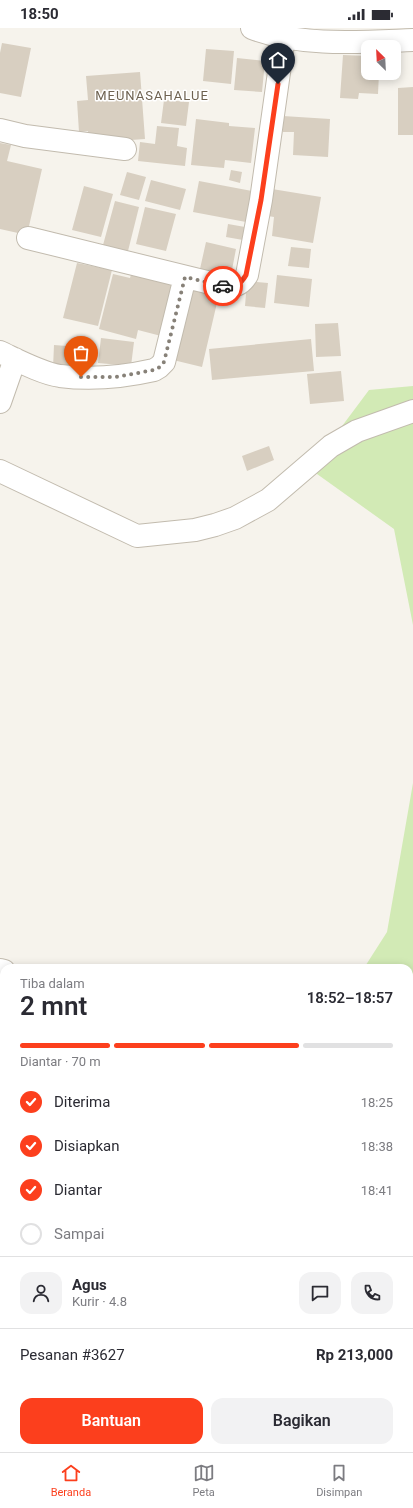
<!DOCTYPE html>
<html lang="id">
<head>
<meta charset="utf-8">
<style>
  :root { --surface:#fff; --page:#f2f2f3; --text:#2b2b33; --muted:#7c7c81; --line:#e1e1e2; --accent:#fc3f1d }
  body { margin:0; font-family:Roboto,sans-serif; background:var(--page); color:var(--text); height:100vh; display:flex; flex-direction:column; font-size:15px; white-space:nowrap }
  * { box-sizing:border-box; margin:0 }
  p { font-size:13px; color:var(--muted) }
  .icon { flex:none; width:22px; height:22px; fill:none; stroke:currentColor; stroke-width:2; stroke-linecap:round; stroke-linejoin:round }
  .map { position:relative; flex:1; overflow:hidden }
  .sheet { position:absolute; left:0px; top:936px; width:413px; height:488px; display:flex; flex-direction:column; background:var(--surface); border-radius:12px 12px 0 0; box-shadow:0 2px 10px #0003 }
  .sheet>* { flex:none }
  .needle { width:26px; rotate:336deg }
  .controls { position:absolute; left:361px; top:12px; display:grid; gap:8px }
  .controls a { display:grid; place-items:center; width:40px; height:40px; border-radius:8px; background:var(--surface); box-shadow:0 2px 10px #0003; font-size:20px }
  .pin { position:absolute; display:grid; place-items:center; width:34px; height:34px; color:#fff; margin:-41px -17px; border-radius:50% 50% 50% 0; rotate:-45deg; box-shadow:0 0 4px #0007 }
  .pin .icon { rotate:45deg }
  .courier { position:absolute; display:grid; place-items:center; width:40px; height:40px; margin:-20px; border:3px solid #fc3f1d; border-radius:50%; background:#fff; color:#222; box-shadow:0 1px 5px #0007 }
  .summary em { font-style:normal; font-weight:600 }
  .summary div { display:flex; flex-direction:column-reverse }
  .summary { display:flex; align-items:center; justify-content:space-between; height:68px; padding:0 20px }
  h1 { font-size:26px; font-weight:600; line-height:30px }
  .bar { display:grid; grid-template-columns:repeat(4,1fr); gap:6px 4px; align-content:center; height:48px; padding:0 20px }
  .bar i { height:5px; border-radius:3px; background:var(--line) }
  .bar .current { background:var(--accent) }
  .bar p { grid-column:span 4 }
  .line { display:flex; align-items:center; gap:10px; padding:0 20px; border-top:1px solid var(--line) }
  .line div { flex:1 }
  .round { display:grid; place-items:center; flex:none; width:42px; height:42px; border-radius:12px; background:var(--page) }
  ol { padding:0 20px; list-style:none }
  li { display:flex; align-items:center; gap:12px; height:44px }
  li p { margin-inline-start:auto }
  li .icon { padding:4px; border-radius:50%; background:var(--accent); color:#fff; stroke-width:4 }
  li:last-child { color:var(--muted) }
  li i { width:22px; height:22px; border:2px solid var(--line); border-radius:50% }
  .action { display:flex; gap:8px; margin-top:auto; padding:8px 20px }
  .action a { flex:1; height:46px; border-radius:12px; background:var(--accent); color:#fff; font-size:16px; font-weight:600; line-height:46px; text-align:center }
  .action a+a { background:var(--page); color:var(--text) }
  .status { display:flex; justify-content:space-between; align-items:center; height:28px; padding:0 20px; background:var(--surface); direction:ltr }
  .status svg { height:11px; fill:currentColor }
  .tabs { display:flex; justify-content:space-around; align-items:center; height:56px; border-top:1px solid var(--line); background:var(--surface); font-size:11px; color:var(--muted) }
  .tabs a { display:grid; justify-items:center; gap:2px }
  .tabs .current { color:var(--accent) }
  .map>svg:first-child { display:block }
</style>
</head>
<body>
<div class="status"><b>18:50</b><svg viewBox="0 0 49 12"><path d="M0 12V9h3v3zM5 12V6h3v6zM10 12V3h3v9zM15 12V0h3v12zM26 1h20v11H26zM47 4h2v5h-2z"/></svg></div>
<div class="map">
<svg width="413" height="1424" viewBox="0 0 413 1424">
  <rect width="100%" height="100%" fill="#f6f3ec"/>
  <path fill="#d2eab5" d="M413,358V597L394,501L310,441L369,362Z
    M413,755V992L409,991V940H364L387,904Z
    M4,1029V1420H241V1424H0V1033Z"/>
  <path fill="#d8cfc1" d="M2,15L31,20L21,69L0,65V25Z
    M206,21L234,23L231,56L203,53Z
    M343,27L368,28V45H379L378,66L359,65L358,71L340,70Z
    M237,30L265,33L262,64L234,62Z
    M140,44L145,111L89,115L88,103L79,104L77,73L88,72L86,48Z
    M413,59V107H398V60Z
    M164,72L189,74L186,98L161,95Z
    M283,88L330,91L328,129L293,127L294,104H283Z
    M196,91L229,95V98L255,100L251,135L225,132L224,140L191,137Z
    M157,98L179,100L177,118L187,120L185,138L138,133L140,114L155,116Z
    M0,115L11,117L7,133L42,141L27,207L0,201Z
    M231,142L242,144L240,155L229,152Z
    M127,144L146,149L139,172L120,167Z
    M151,152L186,161L180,182L145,173Z
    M199,153L252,163L246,194L193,184Z
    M84,158L113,166L101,209L72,202Z
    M272,161L321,169L313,215L272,208L274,189L268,188Z
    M115,173L139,179L128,223L103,217Z
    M145,179L176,186L166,223L136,216Z
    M228,196L245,199L243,212L226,209Z
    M206,214L236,221L231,247L200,241Z
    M291,219L311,221L309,240L288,238Z
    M77,235L112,242L98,298L63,290Z
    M133,240L179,252L165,309L138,302L136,311L99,301L113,246L130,250Z
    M277,247L312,251L309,279L274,275Z
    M247,253L268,255L265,280L245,278Z
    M187,254L220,262L202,339L169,331Z
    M338,295L341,328L316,329L315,296Z
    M101,310L134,314L131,338L98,335Z
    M311,311L314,343L212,352L209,321Z
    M54,317L93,320L92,342L53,340Z
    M341,343L344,373L310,376L307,346Z
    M269,418L274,432L247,443L242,428Z
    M413,1026V1066L409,1064V1037Z
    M413,1082V1098L409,1096V1092Z
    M409,1122L413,1123V1185L409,1183Z
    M0,1152H4L1,1171H0Z
    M409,1201H413V1231L409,1230Z
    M409,1326H413V1370L409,1369Z
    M409,1374L413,1375V1424H338L339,1420H409Z"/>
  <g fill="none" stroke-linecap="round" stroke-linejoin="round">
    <defs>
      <path id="minor" d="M252,0C301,19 361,14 413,12
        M0,102L25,108L125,121
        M28,210L227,259C237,258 242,255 247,247L261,172L284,9
        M0,324C17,332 41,345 60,348C91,352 123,349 154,342L159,339L164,334L185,249
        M0,374L15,331
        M0,443L137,508L195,502L215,497L235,490L268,472L331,418L357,403L413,383
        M0,942L4,943
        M409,1108L413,1110
        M409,1260L413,1259
        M0,1353L4,1348"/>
    </defs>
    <use href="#minor" stroke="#c2bbae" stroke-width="24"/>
    <use href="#minor" stroke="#fff" stroke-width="22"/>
  </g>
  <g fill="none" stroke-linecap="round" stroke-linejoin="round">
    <path stroke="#878178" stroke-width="4" stroke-dasharray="0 7.2" d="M81,349H116L154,342L160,339L164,334L185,249L223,258"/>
    <path stroke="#fc3f1d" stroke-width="5" d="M223,258C233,261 241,256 246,247L261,172L278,56"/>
  </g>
  <g text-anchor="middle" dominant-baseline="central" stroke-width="3" stroke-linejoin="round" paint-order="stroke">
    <g font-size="13" letter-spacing="1" fill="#6e6250" stroke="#fff">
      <text x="152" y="67">MEUNASAHALUE</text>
    </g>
  </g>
</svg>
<div class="controls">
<a><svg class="needle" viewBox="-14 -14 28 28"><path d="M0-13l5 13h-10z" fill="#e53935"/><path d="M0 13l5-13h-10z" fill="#7c7c81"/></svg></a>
</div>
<div class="pin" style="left:81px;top:349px;background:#ea580c"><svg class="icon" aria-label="bag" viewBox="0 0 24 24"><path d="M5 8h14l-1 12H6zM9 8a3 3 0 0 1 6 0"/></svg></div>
<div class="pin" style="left:278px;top:56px;background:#1f2937"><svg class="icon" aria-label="home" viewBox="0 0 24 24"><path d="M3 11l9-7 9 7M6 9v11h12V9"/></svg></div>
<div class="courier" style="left:223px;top:258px"><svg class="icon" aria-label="car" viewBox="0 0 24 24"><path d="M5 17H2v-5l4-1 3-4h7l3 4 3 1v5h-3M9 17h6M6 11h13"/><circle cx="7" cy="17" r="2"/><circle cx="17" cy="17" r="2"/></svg></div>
<section class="sheet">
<div class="summary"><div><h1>2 mnt</h1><p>Tiba dalam</p></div><em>18:52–18:57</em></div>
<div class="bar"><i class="current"></i><i class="current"></i><i class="current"></i><i></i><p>Diantar · 70 m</p></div>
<ol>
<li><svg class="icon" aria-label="check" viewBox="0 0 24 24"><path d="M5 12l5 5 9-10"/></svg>Diterima<p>18:25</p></li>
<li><svg class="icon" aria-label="check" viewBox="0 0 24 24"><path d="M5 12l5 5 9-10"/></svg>Disiapkan<p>18:38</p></li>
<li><svg class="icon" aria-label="check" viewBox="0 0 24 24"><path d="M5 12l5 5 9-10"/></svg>Diantar<p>18:41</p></li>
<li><i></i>Sampai</li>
</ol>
<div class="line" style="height:72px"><a class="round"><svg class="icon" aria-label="person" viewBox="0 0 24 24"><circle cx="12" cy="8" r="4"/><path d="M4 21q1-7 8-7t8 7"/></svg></a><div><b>Agus</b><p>Kurir · 4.8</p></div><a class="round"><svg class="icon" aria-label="chat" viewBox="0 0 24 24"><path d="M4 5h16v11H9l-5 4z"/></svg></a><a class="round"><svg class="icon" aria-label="phone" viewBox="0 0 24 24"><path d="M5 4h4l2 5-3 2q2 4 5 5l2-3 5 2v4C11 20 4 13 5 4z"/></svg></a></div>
<div class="line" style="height:52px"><div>Pesanan #3627</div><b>Rp 213,000</b></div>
<div class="action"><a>Bantuan</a><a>Bagikan</a></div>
</section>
</div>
<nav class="tabs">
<a class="current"><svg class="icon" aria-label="home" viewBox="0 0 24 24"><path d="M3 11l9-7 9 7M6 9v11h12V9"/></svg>Beranda</a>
<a><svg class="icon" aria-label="map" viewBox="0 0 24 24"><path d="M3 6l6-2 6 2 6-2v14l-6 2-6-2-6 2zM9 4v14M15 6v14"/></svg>Peta</a>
<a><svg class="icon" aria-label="saved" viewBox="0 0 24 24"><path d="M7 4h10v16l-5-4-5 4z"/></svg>Disimpan</a>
</nav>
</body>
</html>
